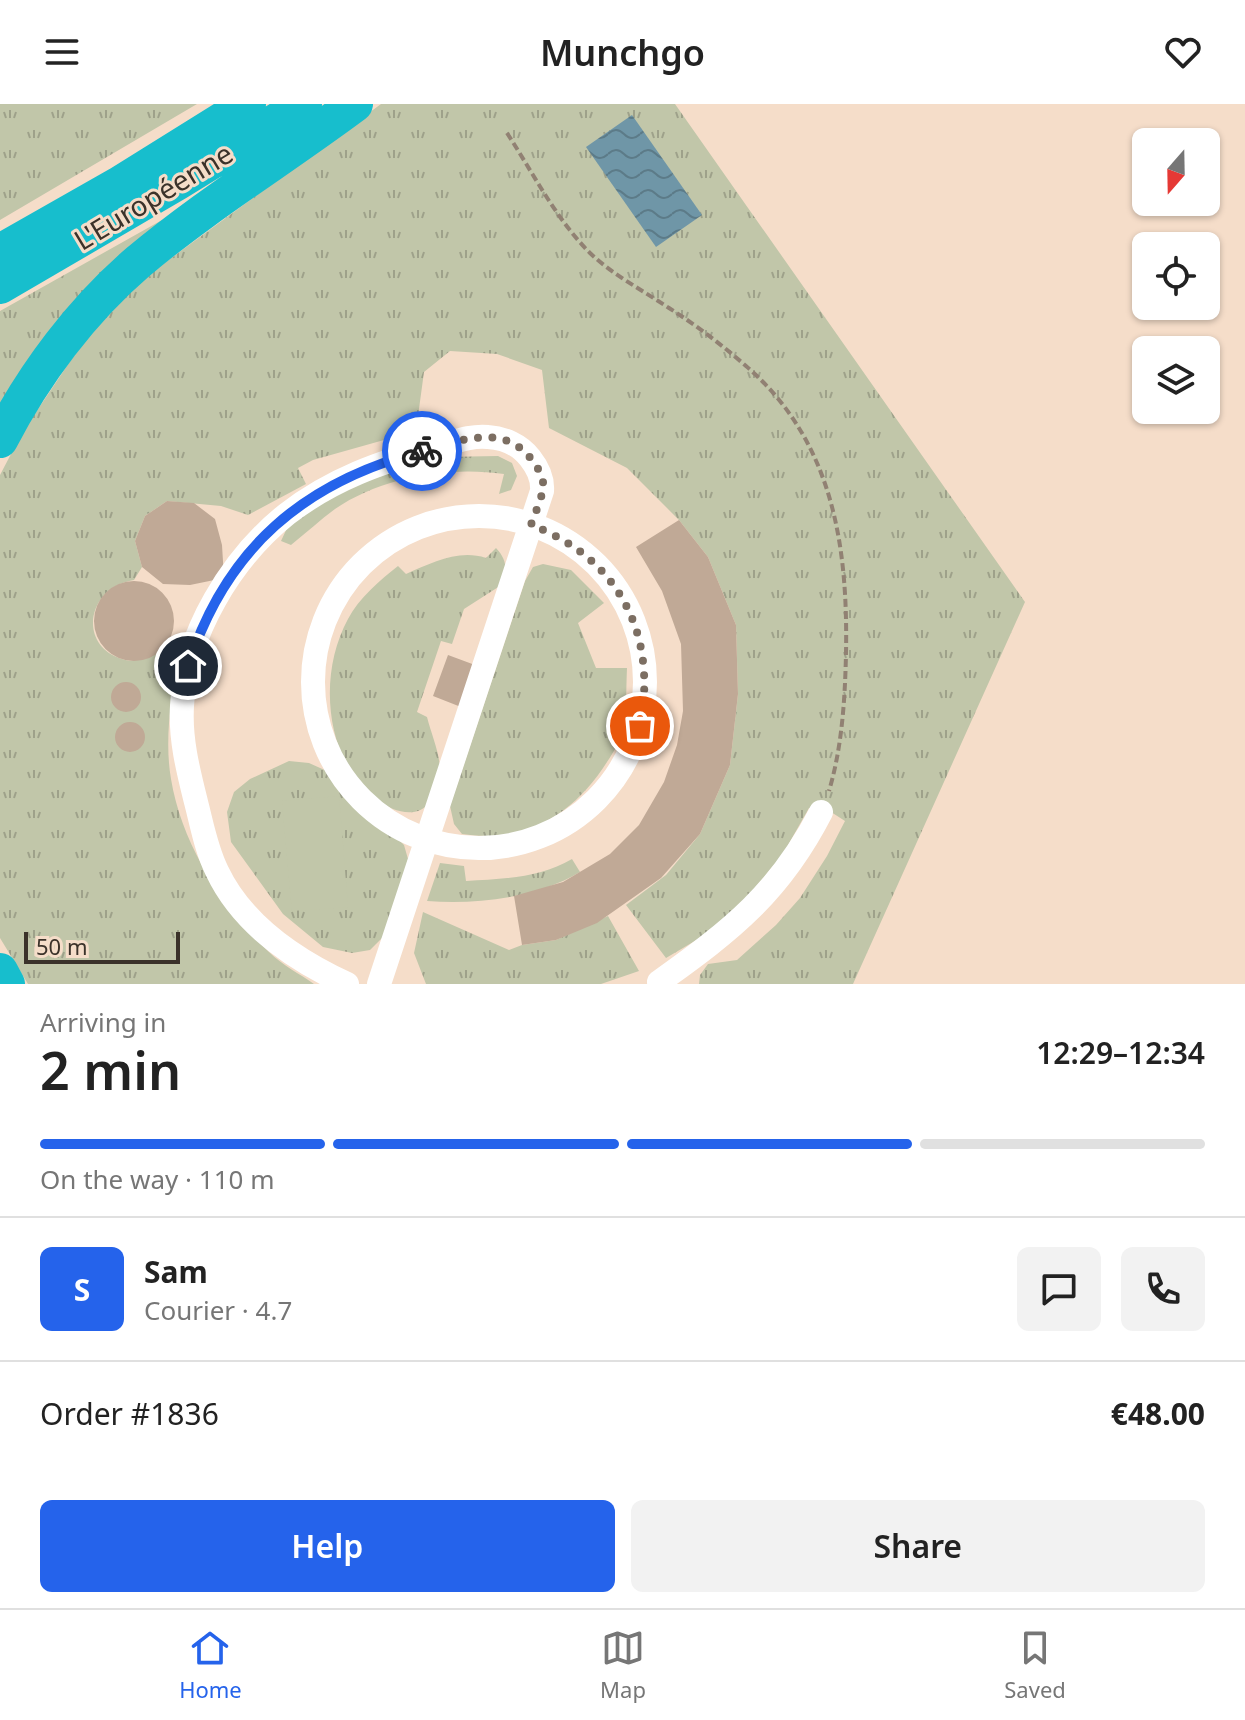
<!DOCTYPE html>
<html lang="en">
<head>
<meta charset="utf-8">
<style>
  :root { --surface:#fff; --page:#f2f2f2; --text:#222; --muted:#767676; --line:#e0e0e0; --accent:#2563eb }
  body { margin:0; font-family:"Noto Sans",sans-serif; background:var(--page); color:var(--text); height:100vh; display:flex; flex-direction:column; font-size:30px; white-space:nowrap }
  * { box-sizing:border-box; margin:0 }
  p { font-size:26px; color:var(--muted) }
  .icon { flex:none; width:44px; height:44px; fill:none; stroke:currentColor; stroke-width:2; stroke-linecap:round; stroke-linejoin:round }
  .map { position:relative; height:880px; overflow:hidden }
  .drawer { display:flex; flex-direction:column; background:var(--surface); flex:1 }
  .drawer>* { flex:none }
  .needle { width:52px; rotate:200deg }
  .fabs { position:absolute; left:1132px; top:24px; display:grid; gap:16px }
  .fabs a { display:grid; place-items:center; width:88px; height:88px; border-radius:12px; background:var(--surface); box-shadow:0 2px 6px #0004; font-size:40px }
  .scale { position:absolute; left:24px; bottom:20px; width:156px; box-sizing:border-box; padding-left:8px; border:4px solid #3b322a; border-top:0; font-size:22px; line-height:28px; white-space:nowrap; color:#3b322a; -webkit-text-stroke:6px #f5ddc9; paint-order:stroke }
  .pin { position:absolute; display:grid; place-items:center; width:68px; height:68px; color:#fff; margin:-34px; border:4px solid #fff; border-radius:50%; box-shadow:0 2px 8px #0007 }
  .courier { position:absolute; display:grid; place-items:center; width:80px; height:80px; margin:-40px; border:6px solid #2563eb; border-radius:50%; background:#fff; color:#222; box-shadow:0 2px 10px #0007 }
  .overview em { font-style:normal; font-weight:600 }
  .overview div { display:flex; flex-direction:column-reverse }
  .overview { display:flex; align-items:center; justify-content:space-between; height:136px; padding:0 40px }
  h1 { font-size:52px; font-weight:600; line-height:60px }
  .bar { display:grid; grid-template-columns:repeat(4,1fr); gap:12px 8px; align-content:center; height:96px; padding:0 40px }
  .bar i { height:10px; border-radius:6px; background:var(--line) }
  .bar .active { background:var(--accent) }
  .bar p { grid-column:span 4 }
  .line { display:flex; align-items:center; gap:20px; padding:0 40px; border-top:2px solid var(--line) }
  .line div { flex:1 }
  .round { display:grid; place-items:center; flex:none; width:84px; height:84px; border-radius:12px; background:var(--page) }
  .primary-button { display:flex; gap:16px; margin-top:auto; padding:16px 40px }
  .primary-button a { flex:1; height:92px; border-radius:12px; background:var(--accent); color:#fff; font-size:32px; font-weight:600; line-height:92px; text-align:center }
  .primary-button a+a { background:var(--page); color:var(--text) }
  header { display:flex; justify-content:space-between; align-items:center; height:104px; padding:0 40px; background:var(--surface); font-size:36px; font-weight:600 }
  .dock { display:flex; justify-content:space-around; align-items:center; height:112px; border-top:2px solid var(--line); background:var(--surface); font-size:22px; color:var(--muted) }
  .dock a { display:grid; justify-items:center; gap:4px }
  .dock .active { color:var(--accent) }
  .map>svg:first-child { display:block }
</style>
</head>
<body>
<header><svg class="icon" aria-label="menu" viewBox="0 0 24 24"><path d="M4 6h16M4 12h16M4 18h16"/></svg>Munchgo<svg class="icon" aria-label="heart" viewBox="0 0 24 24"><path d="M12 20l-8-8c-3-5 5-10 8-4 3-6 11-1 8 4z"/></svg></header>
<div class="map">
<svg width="1245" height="880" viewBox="0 0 1245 880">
  <defs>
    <pattern id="grass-tufts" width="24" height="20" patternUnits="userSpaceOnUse" patternTransform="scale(2)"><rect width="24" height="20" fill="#c1c6a9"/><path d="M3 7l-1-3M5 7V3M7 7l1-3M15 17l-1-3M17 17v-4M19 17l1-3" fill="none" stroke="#9ea18a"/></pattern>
    <pattern id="water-waves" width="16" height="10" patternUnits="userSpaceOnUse" patternTransform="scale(2)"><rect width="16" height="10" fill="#6f96a7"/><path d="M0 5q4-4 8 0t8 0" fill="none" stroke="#5c7b88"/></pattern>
  </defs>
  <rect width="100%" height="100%" fill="#f5ddc9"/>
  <path fill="url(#grass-tufts)" d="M0,0H197L0,116Z
    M381,0H675L1025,498L853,880H699L700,871L708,860L737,856L776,821L800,794L827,752L845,717L831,708L809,704L783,750L727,818L666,854L626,801L666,771L700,730L730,661L738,590L736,521L708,453L679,416L627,364L549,324L542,266L497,250L450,247L424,268L416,327L313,356L298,364L306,380L248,411L221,402L167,397L145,412L135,437L142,463L134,476C87,483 77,541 122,555C137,560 145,551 158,550C164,549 172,552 177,553C172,593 164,634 171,675C182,741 222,802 269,848C282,861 300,870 314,880H28L0,834V371L22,329L71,256L104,212L140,177Z
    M162,116L0,314V207Z
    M498,352L512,359L517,372L511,386L499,390L504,370C448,362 382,373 335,405C320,416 306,429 291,441L281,437L288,422L352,374L442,353Z
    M496,444C507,456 507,464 503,480L464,505L452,540L441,537L417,608L427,613C432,633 444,658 439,678C426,735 369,700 350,667C324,623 323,561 348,515C359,494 380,476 398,462L406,470C432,459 458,445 486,454Z
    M543,460L571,466L604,499L578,519L596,564H627C626,584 627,606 623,625C621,636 613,649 607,658C573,711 526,740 462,730L454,720L450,702L525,477L533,463Z
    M289,657L309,659L329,668L404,741L408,755L406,772L383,833L370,846L352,849L323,843L283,810L231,738L227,708L234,688L250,675Z
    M572,755L580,768C537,794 476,801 427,797L440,759L464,762L466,777C502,775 540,774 572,755Z
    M423,808L509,846L522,841L556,836L608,812L639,867L601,880H426L414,849Z"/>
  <path fill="#c1c6a9" d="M339,692L348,803L292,807L282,697Z"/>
  <path fill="url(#water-waves)" d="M632,11L702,111L656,143L586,43Z"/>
  <path fill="#c0a996" d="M167,397L194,399L215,415L222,441L224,474L190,481L163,480L142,463L135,437L145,412Z
    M679,416L708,453L736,521L738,590L730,661L700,730L661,774L597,819L556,836L522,841L514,792L563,778L610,750L639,721L664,678L677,641L683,607L681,540L662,487L636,443Z
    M94 517a40 40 0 1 1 80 0a40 40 0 1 1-80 0Z
    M448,551L475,561L461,603L433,592Z
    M111 593a15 15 0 1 1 30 0a15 15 0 1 1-30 0Z
    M115 633a15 15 0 1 1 30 0a15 15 0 1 1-30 0Z"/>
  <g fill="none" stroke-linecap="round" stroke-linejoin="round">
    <path stroke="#918173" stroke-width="4" stroke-dasharray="8 4" stroke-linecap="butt" d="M507,29C533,69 556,115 590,149C613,171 642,186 669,204C696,221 722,241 746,262C833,337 848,442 846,549C845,596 842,643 829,687"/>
    <path stroke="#fff" stroke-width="24" d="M313 578a166 166 0 1 1 332 0a166 166 0 1 1-332 0Z
      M347,880C295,856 242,820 217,767C206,745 202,721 196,698C188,666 180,635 182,602C185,530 232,454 287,410C332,375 381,358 435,343C452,339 470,331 488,333C504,334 520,341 530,354C538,364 543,374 542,387L379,880
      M661,880L659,878C732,826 780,788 821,708"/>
    <path stroke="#17becd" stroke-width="36" d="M0,148L118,81L248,0
      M0,182L178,78L304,0
      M0,336C34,270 82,206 138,158C206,101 284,53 355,0
      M0,867L7,880"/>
  </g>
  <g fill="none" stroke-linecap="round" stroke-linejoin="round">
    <path stroke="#7c6e62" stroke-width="8" stroke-dasharray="0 14.4" d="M422,347C458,337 504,318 532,356C537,362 542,371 543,378C544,392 535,408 531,421C619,454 658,531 640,622"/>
    <path stroke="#2563eb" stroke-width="10" d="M188,562C226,444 304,378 422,347"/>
  </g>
  <g text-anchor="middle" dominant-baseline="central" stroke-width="6" stroke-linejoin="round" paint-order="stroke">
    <g font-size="28" fill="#3b322a" stroke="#f5ddc9">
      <text transform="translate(153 92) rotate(-31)">L'Européenne</text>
    </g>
  </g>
</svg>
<div class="fabs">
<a><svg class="needle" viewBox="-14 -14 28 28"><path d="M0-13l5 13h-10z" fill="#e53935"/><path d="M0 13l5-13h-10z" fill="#767676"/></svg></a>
<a><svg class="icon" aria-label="locate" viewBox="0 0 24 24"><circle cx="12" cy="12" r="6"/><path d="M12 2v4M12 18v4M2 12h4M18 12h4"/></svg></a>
<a><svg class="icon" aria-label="layers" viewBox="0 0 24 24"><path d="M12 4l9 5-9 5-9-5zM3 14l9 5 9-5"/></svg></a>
</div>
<div class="scale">50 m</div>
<div class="pin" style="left:640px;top:622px;background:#ea580c"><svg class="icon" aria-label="bag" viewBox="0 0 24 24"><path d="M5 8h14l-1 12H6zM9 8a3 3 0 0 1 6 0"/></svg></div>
<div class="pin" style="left:188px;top:562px;background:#1f2937"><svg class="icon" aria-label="home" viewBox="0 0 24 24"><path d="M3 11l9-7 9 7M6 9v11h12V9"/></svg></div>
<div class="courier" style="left:422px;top:347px"><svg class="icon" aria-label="bike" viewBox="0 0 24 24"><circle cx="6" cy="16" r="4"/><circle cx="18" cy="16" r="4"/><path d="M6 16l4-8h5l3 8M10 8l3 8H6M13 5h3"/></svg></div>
</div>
<section class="drawer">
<div class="overview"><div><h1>2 min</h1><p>Arriving in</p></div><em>12:29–12:34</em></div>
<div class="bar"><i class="active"></i><i class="active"></i><i class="active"></i><i></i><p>On the way · 110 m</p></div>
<div class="line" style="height:144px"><b class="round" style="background:var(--accent);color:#fff">S</b><div><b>Sam</b><p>Courier · 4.7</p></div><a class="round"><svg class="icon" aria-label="chat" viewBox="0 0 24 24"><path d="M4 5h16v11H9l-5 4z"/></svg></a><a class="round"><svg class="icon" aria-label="phone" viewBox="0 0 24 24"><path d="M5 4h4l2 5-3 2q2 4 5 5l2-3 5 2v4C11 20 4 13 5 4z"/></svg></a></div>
<div class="line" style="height:104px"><div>Order #1836</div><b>€48.00</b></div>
<div class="primary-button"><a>Help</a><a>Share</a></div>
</section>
<nav class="dock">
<a class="active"><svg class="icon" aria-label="home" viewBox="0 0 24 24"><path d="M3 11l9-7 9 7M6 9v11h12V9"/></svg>Home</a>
<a><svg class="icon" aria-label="map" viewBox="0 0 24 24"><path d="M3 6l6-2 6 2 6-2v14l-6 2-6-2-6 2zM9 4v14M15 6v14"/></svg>Map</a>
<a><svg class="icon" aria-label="saved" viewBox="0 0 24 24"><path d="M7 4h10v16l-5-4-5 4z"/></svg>Saved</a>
</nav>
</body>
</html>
